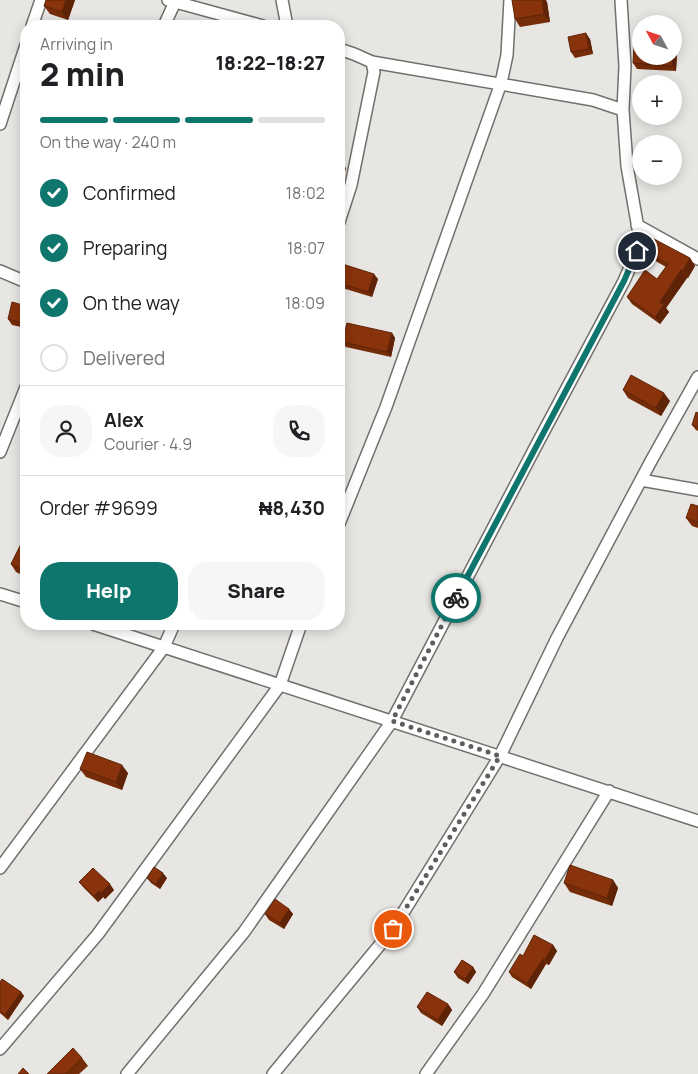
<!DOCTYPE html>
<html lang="en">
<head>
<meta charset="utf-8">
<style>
  :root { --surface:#fff; --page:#f6f6f6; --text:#202124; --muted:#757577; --line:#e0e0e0; --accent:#0f766e }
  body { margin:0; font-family:Manrope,sans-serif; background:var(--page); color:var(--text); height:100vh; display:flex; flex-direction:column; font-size:19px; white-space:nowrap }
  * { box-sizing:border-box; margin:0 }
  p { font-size:16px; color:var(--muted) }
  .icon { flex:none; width:28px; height:28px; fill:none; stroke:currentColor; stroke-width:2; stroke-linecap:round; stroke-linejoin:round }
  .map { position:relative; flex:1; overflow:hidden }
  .panel { position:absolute; left:20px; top:20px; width:325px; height:610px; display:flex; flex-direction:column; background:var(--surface); border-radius:20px; box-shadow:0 2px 12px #0003 }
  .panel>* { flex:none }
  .needle { width:32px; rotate:310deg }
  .buttons { position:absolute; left:632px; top:15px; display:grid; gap:10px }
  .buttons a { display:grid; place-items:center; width:50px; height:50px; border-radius:50%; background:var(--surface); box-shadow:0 2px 12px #0003; font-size:25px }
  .pin { position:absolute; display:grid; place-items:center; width:42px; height:42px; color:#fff; margin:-21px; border:2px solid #fff; border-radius:50%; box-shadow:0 1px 5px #0007 }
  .courier { position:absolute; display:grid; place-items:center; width:50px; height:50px; margin:-25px; border:4px solid #0f766e; border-radius:50%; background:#fff; color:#222; box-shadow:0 1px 6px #0007 }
  .overview em { font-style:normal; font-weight:800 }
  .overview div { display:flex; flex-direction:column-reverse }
  .overview { display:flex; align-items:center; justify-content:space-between; height:85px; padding:0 20px }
  h1 { font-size:32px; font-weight:800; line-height:38px }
  .bar { display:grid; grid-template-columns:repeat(4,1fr); gap:8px 5px; align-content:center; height:60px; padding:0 20px }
  .bar i { height:6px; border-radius:4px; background:var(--line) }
  .bar .selected { background:var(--accent) }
  .bar p { grid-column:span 4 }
  .line { display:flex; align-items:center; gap:12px; padding:0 20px; border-top:1px solid var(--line) }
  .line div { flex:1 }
  .round { display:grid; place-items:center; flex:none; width:52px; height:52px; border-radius:20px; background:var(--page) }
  ol { padding:0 20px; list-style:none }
  li { display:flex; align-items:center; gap:15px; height:55px }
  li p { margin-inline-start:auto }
  li .icon { padding:5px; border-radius:50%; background:var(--accent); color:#fff; stroke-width:4 }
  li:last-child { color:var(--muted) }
  li i { width:28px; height:28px; border:2px solid var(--line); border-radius:50% }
  .action { display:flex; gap:10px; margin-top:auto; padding:10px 20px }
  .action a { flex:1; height:58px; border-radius:20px; background:var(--accent); color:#fff; font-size:20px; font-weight:800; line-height:58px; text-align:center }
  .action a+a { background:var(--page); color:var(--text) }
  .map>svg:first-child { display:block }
</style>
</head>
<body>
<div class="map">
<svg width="698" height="1074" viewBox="0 0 698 1074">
  <rect width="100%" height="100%" fill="#e8e6e2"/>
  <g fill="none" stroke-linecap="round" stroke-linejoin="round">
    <defs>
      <path id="minor" d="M168,0L263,26
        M282,0L287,26
        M621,0L625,66L623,110
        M32,26L41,0
        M164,26L175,2
        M339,49L354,54L372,62L374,72L351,185L339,222
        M0,124L26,45
        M637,225L698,259
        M0,271L26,282
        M0,452L26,387
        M641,480L698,490
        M339,524L386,407L501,83L507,55L510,0
        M0,594L26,602
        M93,624L698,821
        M0,868L164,647L174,624
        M0,1049L98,934L280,685L301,624
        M127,1074L244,932L392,721L536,446L624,281L637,251L639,234L627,166L623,110L593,100L372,62
        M273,1074L393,929L500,756L557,638L651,461L698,377
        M426,1074L483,994L609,791"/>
    </defs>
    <use href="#minor" stroke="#72706d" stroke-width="14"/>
    <use href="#minor" stroke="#fff" stroke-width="11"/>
  </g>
  <path fill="#752c09" d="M75,0L68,20L50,14L44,6Z
    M547,2L550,22L520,27L515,19Z
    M590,39L593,54L575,58L571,52Z
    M674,49L677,54L676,71L637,69L633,63L674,56Z
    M647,252L690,258L695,266L688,278H687L666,308L669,312L660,324L632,304L627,297L657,279L666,267L652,259Z
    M339,263L378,279L372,297L339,287Z
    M26,306V328L12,325L8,319Z
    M392,333L395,338L391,357L346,347L342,342Z
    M623,390L670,401L661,416L628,398Z
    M698,413V431L696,430L692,425Z
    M698,506V528L692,526L686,518Z
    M26,534V577L16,572L11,564Z
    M80,769L128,773L122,790L86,777Z
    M147,878H167L160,889L151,883Z
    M613,880L618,888L612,906L570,892L564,883Z
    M79,882L114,890L105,899L103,897L98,902L83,887Z
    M289,909L293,914L284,929L269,920L265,914Z
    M553,945L557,951L549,965L546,964L531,989L512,977L509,972L523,956Z
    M473,967L476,972L468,984L458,978L454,972Z
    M0,982L21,992L24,996L8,1020L0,1013Z
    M448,1004L452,1010L442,1026L421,1013L417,1007Z
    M82,1058L88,1066L79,1074H47Z"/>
  <path fill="#5f2408" d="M66,0H75L68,20L62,12Z
    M542,0H546L547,2L550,22L544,14Z
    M586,33L590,39L593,54L589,49Z
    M674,49L677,54L676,71L672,66L673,56H674Z
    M342,163L346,168L342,185L339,180V177Z
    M690,258L695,266L688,278L683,271Z
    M681,270L687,278L666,308L669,312L660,324L655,317L660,302Z
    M374,274L378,279L372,297L368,292Z
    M392,333L395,338L391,357L387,352Z
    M664,393L670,401L661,416L656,408Z
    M122,765L128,773L122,790L116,782Z
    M163,873L167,878L160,889L156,884Z
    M613,880L618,888L612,906L607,898Z
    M110,884L114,890L105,899L101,893Z
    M99,891L103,897L98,902L94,896Z
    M289,909L293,914L284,929L280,923Z
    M553,945L557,951L549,965L545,960Z
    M543,959L546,964L531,989L527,983Z
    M473,967L476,972L468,984L465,979Z
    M21,992L24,996L8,1020L5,1015Z
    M448,1004L452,1010L442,1026L438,1020Z"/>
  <path fill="#88330b" stroke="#5f2408" d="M46,0H66L62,12L44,6Z
    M512,0H542L544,14L515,19Z
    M586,33L589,49L571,52L568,37Z
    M634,46L641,47V56H673L672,66L633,63Z
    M339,162L342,163L339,177Z
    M654,239L690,258L683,271L681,270L660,302L664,305L655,317L627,297L645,270L657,279L668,264L647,252Z
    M339,263L374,274L368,292L339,283Z
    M12,302L26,306V324L8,319Z
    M347,323L392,333L387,352L342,342Z
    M631,375L664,393L656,408L623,390Z
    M696,412L698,413V427L692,425Z
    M691,504L698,506V522L686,518Z
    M26,534V572L11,564Z
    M87,752L122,765L116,782L80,769Z
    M570,865L613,880L607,898L564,883Z
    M154,867L163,873L156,884L147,878Z
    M93,868L110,884L101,893L99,891L94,896L79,882Z
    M275,899L289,909L280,923L265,914Z
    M534,935L553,945L545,960L543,959L527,983L509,972L520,954L523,956Z
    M462,960L473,967L465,979L454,972Z
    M2,979L21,992L5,1015L0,1011V982Z
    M427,992L448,1004L438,1020L417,1007Z
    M73,1048L82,1058L66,1074H47Z
    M23,1068L29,1074H18Z"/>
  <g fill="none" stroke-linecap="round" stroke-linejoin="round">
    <path stroke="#5f5e5b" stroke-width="5" stroke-dasharray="0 9" d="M393,929L500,756L392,721L456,598"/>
    <path stroke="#0f766e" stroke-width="6" d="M456,598L624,281L637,251"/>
  </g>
</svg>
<div class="buttons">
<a><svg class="needle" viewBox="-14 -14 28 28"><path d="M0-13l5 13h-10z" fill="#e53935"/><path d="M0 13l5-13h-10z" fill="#757577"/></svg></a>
<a>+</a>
<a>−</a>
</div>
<div class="pin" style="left:393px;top:929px;background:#ea580c"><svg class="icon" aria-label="bag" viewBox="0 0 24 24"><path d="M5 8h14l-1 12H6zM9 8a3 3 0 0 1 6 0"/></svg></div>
<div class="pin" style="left:637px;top:251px;background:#1f2937"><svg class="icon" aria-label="home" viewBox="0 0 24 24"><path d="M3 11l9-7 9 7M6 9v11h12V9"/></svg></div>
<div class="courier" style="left:456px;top:598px"><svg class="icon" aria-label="bike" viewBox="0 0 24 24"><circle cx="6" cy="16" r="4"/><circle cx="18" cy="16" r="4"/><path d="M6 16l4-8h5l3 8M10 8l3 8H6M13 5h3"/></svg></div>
<section class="panel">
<div class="overview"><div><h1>2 min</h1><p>Arriving in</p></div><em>18:22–18:27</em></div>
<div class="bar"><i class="selected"></i><i class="selected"></i><i class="selected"></i><i></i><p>On the way · 240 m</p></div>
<ol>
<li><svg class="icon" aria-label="check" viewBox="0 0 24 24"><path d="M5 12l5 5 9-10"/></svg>Confirmed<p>18:02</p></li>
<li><svg class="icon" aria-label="check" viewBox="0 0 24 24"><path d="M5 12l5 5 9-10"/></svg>Preparing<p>18:07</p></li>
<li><svg class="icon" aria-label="check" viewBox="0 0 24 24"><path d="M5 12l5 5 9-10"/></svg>On the way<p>18:09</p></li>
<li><i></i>Delivered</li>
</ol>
<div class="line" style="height:90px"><a class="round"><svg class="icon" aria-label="person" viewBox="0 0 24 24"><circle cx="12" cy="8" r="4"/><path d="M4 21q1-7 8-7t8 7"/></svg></a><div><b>Alex</b><p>Courier · 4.9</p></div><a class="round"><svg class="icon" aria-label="phone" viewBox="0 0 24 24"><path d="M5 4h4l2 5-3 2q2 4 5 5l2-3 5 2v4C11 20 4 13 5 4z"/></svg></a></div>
<div class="line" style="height:65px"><div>Order #9699</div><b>₦8,430</b></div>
<div class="action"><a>Help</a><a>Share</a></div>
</section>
</div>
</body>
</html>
